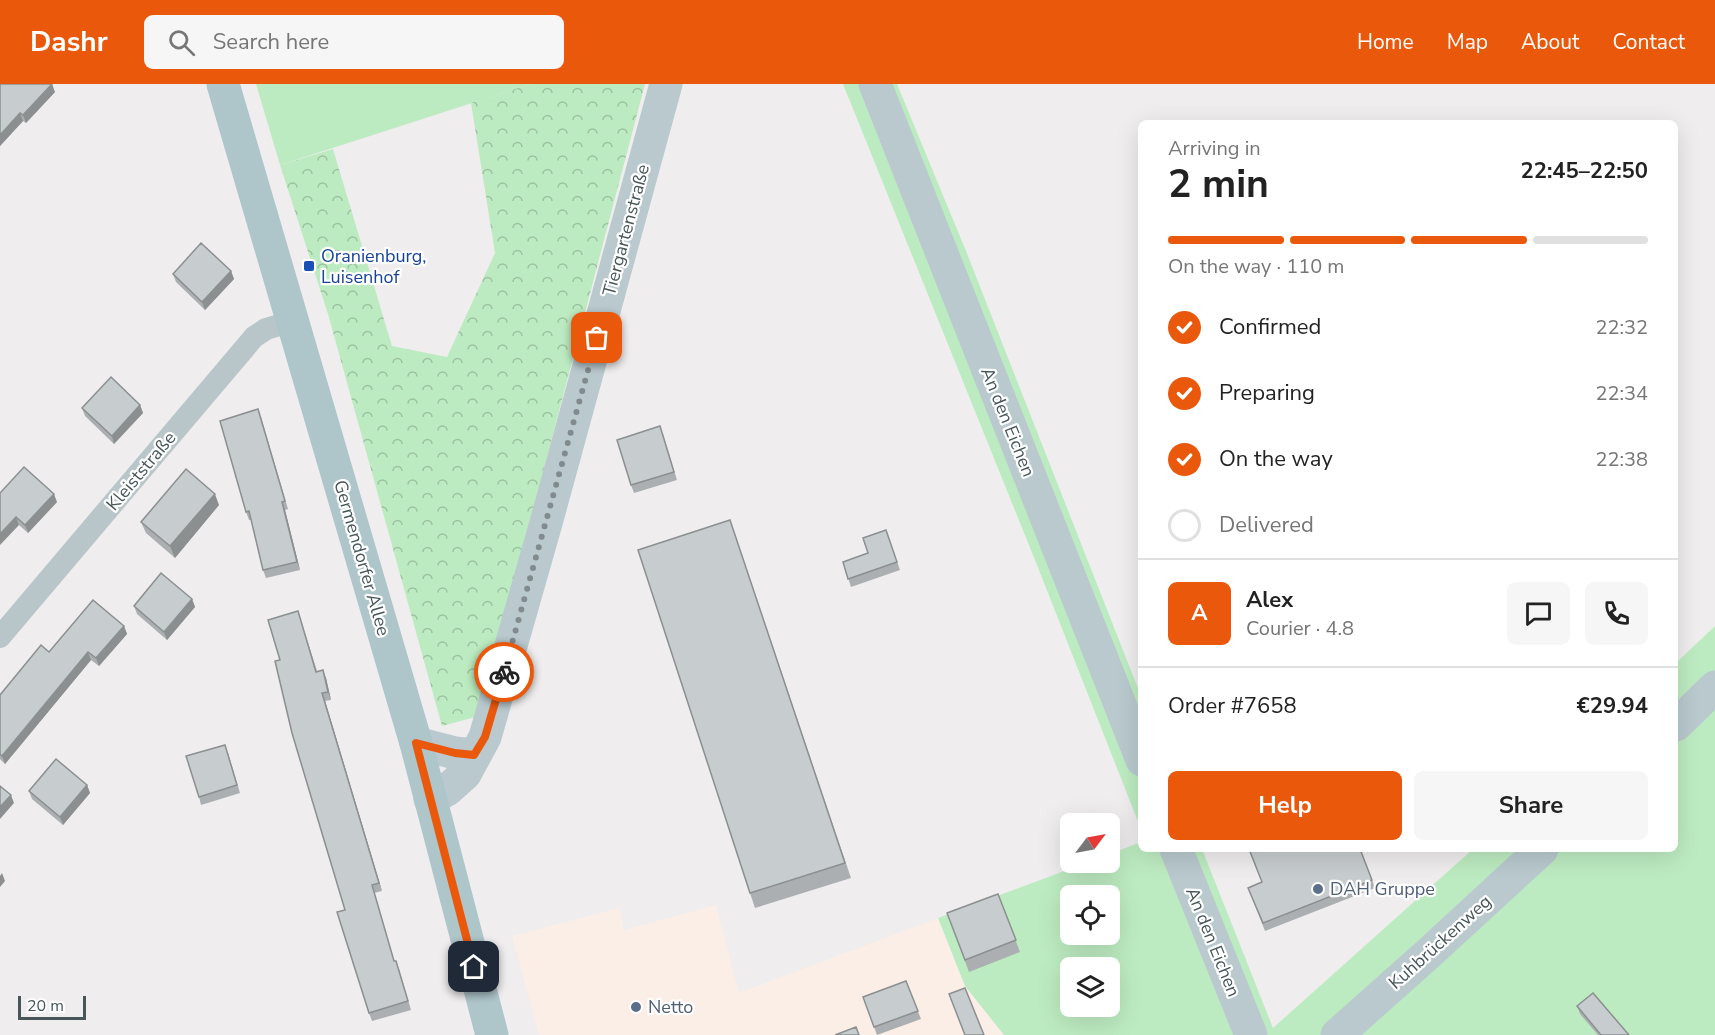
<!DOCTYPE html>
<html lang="en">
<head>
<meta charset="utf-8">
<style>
  :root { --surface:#fff; --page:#f6f6f6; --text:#222; --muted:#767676; --line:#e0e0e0; --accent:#ea580c }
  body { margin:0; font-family:"Nunito Sans",sans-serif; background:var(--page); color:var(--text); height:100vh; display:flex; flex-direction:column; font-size:22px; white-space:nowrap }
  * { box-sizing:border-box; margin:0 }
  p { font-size:20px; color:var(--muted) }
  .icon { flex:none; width:33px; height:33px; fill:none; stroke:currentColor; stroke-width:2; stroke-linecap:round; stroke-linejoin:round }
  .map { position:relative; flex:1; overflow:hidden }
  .sheet { position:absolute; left:1138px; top:36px; width:540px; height:732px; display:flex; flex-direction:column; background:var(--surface); border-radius:9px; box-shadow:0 6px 24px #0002 }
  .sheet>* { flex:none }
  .needle { width:39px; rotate:58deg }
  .buttons { position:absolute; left:1060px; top:729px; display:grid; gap:12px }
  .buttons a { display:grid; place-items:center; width:60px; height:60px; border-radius:9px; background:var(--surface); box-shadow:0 6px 24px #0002; font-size:30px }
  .scale { position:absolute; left:18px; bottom:15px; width:68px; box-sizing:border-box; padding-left:6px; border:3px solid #465659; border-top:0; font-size:16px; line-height:21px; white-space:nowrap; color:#465659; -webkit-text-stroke:4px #fff; paint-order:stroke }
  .pin { position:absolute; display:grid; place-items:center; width:51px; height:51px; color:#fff; margin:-26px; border-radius:12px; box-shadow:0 3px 9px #0006 }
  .courier { position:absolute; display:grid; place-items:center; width:60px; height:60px; margin:-30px; border:4px solid #ea580c; border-radius:50%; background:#fff; color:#222; box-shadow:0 2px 8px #0007 }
  .head em { font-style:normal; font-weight:700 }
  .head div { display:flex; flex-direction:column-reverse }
  .head { display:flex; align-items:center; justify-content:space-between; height:102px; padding:0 30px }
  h1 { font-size:39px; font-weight:700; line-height:45px }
  .bar { display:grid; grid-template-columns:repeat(4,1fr); gap:9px 6px; align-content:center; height:72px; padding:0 30px }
  .bar i { height:8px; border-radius:4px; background:var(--line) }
  .bar .selected { background:var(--accent) }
  .bar p { grid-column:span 4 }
  .line { display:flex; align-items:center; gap:15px; padding:0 30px; border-top:2px solid var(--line) }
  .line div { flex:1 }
  .round { display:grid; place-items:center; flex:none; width:63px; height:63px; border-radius:9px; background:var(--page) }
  ol { padding:0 30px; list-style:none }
  li { display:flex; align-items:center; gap:18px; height:66px }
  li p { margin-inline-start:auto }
  li .icon { padding:6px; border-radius:50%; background:var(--accent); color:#fff; stroke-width:4 }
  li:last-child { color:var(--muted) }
  li i { width:33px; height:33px; border:3px solid var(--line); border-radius:50% }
  .button { display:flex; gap:12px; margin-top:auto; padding:12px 30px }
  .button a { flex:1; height:69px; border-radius:9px; background:var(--accent); color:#fff; font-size:24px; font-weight:700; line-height:69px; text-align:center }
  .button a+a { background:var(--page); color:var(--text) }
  header { display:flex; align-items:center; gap:36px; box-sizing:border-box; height:84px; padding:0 30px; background:var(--accent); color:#fff }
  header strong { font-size:28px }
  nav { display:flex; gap:33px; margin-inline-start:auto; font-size:21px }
  .search { width:420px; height:54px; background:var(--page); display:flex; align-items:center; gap:15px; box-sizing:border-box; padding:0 21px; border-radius:9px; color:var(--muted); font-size:22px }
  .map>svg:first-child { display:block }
</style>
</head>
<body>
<header>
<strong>Dashr</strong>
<div class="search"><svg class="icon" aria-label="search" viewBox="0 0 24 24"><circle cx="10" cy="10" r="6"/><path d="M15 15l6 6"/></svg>Search here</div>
<nav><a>Home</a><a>Map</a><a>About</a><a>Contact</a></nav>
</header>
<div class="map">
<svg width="1715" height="951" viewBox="0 0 1715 951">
  <defs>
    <pattern id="forest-crowns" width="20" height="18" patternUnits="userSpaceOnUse" patternTransform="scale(1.5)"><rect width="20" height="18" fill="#bdebc1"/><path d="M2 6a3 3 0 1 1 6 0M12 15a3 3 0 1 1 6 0" fill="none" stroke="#9bc1a0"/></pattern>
  </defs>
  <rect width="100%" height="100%" fill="#efedee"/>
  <path fill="#faeee6" d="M716,821L739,909L938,834L965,902L1004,951H539L512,852L619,824L624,846Z"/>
  <path fill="#bdebc1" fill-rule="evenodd" d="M256,0H531L280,81Z
    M843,0H897L966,167L1141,612V745L1035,476Z
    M1715,542V951H1004L965,902L938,834L1086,779L1110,778V770L1141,758L1142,765H1202L1273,944L1473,765H1676V579ZM1071,812H1110V850H1071ZM1071,884H1110V922H1071Z"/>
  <path fill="url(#forest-crowns)" d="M531,0H645L479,632L442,642L328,230L280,81L333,65L392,262L447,273L495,169L471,19Z"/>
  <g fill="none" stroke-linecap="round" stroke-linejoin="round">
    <path stroke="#b9c6c9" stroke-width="22" d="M0,553L254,253L266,245L293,237"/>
    <path stroke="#b9c9ce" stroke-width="33" d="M875,0L1142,676
      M1676,641L1715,603
      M416,659L455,669L474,671
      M430,715L447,706L465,690L485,653L546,439L666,0
      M1176,765L1251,951
      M1337,951L1429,869L1542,765"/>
    <path stroke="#aec5ca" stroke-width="33" d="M223,0L416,659L492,951"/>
  </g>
  <path fill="#abafb1" d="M0,0L55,8L26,39L23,37L0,62Z
    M231,187L234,195L205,226L176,198L173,190Z
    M140,321L143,329L114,360L85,332L82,324Z
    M261,333L288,425L285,426L300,486L266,494L263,486L251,436H249L246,428Z
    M663,350L677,396L634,409L631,401Z
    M0,409L57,418L28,449L19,441Z
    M219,421L175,474L146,449L141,438Z
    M886,446L900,486L851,503L843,478L868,469Z
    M735,451L851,794L755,824L750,809Z
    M192,515L195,523L167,556L137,530L134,522Z
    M298,527L317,587L326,594L331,616L325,617L382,807L374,809L394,877L399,885L411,926L372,937L369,929L345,826Z
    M124,542L127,550L99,582L91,576L5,680L0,675V611L49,568Z
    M228,669L240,709L201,721L199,713Z
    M87,701L90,709L63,741L32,715L29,707Z
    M1360,765L1375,804L1265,847L1248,804Z
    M998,810L1020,868L969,888L947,829Z
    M906,897L921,935L877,951L863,913Z
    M1577,922L1629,951H1598L1580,930Z"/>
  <path fill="#8b8f90" d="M52,0L55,8L26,39L23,31Z
    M20,29L23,37L0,62V51Z
    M231,187L234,195L205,226L202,218Z
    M140,321L143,329L114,360L112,352Z
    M54,410L57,418L28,449L25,441Z
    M215,410L219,421L175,474L170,462Z
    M282,418L285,426L300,486L297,478Z
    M16,433L19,441L0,461V450Z
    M192,515L195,523L167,556L164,548Z
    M124,542L127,550L99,582L96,574Z
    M88,568L91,576L5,680L2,672Z
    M323,586L326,594L331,616L328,608Z
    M322,609L325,617L382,807L379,799Z
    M87,701L90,709L63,741L60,733Z
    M11,711L14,719L0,735V723Z
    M2,789L5,797L0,803V792Z"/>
  <path fill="#c7ccce" stroke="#8b8f90" stroke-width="1.5" d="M0,0H52L23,31L20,29L0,51Z
    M201,159L231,187L202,218L173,190Z
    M111,293L140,321L112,352L82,324Z
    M258,325L285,417L282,418L297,478L263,486L249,427L246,428L220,337Z
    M660,342L674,388L631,401L617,356Z
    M24,383L54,410L25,441L16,433L0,450V409Z
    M186,385L215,410L170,462L141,438Z
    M730,436L845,779L750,809L638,466Z
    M886,446L897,478L848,495L843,478L868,469L863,454Z
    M161,489L192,515L164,548L134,522Z
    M93,516L124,542L96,574L88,568L2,672L0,670V611L41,561L49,568Z
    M298,527L316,588L323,586L328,608L322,609L379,799L372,801L394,877H396L408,917L369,929L337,828L345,826L292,649L275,577L280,576L268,536Z
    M225,661L237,701L199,713L186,672Z
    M56,675L87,701L60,733L29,707Z
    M0,702L11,711L0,723Z
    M1249,765H1360L1372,796L1263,839L1248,804L1262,798Z
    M998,810L1016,856L965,876L947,829Z
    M906,897L918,927L874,943L863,913Z
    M965,904L984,951H965L949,910Z
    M1593,909L1629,951H1601L1577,922Z
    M856,943L859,951H835Z"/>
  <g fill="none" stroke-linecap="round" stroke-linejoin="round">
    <path stroke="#818b8d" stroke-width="6" stroke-dasharray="0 10.8" d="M504,588L597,254"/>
    <path stroke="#ea580c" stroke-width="8" d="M474,883L416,659L455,669L474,671L485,653L504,588"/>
  </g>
  <rect fill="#1a4fb4" stroke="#fff" stroke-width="2" x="303" y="176" width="12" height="12" rx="3"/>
  <g fill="#5c6f8a" stroke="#fff" stroke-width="2">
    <circle cx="1318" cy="805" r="6"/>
    <circle cx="636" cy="923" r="6"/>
  </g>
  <g text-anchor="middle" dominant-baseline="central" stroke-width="4.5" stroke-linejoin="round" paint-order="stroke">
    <g font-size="18" fill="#465659" stroke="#fff">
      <text transform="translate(626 146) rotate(-75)">Tiergartenstraße</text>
      <text transform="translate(1008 338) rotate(68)">An den Eichen</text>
      <text transform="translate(141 387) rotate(-50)">Kleiststraße</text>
      <text transform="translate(362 474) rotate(74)">Germendorfer Allee</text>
      <text transform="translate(1213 858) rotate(68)">An den Eichen</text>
      <text transform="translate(1440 858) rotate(-42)">Kuhbrückenweg</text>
    </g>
    <g font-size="18" fill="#164399" stroke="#fff" text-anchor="start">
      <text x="321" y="172">Oranienburg,<tspan x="321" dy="21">Luisenhof</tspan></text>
    </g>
    <g font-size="18" fill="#4e5e75" stroke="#fff" text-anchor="start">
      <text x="1330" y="805">DAH Gruppe</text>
      <text x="648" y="923">Netto</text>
    </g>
  </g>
</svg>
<div class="buttons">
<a><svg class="needle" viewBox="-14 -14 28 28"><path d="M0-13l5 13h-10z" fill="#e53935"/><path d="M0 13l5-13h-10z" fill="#767676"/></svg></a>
<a><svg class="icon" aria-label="locate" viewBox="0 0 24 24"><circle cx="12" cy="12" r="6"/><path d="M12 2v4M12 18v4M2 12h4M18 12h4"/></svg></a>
<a><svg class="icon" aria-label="layers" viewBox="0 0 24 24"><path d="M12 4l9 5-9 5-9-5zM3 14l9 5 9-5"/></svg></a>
</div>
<div class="scale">20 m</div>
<div class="pin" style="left:597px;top:254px;background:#ea580c"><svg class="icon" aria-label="bag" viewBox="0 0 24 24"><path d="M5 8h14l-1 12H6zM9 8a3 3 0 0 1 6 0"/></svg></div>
<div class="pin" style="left:474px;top:883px;background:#1f2937"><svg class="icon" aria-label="home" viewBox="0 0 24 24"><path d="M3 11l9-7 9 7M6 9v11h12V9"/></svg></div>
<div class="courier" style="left:504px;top:588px"><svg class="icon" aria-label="bike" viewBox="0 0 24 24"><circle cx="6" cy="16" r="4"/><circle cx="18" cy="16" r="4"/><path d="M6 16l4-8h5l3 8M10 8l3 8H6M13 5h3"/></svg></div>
<section class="sheet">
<div class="head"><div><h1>2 min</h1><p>Arriving in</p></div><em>22:45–22:50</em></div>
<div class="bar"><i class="selected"></i><i class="selected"></i><i class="selected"></i><i></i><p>On the way · 110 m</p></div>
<ol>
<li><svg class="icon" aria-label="check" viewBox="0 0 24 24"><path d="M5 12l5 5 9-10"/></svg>Confirmed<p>22:32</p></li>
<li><svg class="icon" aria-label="check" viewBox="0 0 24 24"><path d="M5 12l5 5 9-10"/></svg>Preparing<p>22:34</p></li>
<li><svg class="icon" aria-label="check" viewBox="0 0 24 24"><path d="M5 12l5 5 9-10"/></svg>On the way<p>22:38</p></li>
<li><i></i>Delivered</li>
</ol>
<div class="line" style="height:108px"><b class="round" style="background:var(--accent);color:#fff">A</b><div><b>Alex</b><p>Courier · 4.8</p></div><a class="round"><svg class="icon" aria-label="chat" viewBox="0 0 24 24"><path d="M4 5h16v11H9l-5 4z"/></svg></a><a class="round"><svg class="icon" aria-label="phone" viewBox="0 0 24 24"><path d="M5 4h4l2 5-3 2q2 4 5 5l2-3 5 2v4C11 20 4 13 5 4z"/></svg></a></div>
<div class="line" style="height:78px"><div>Order #7658</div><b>€29.94</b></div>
<div class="button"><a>Help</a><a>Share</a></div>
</section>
</div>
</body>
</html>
